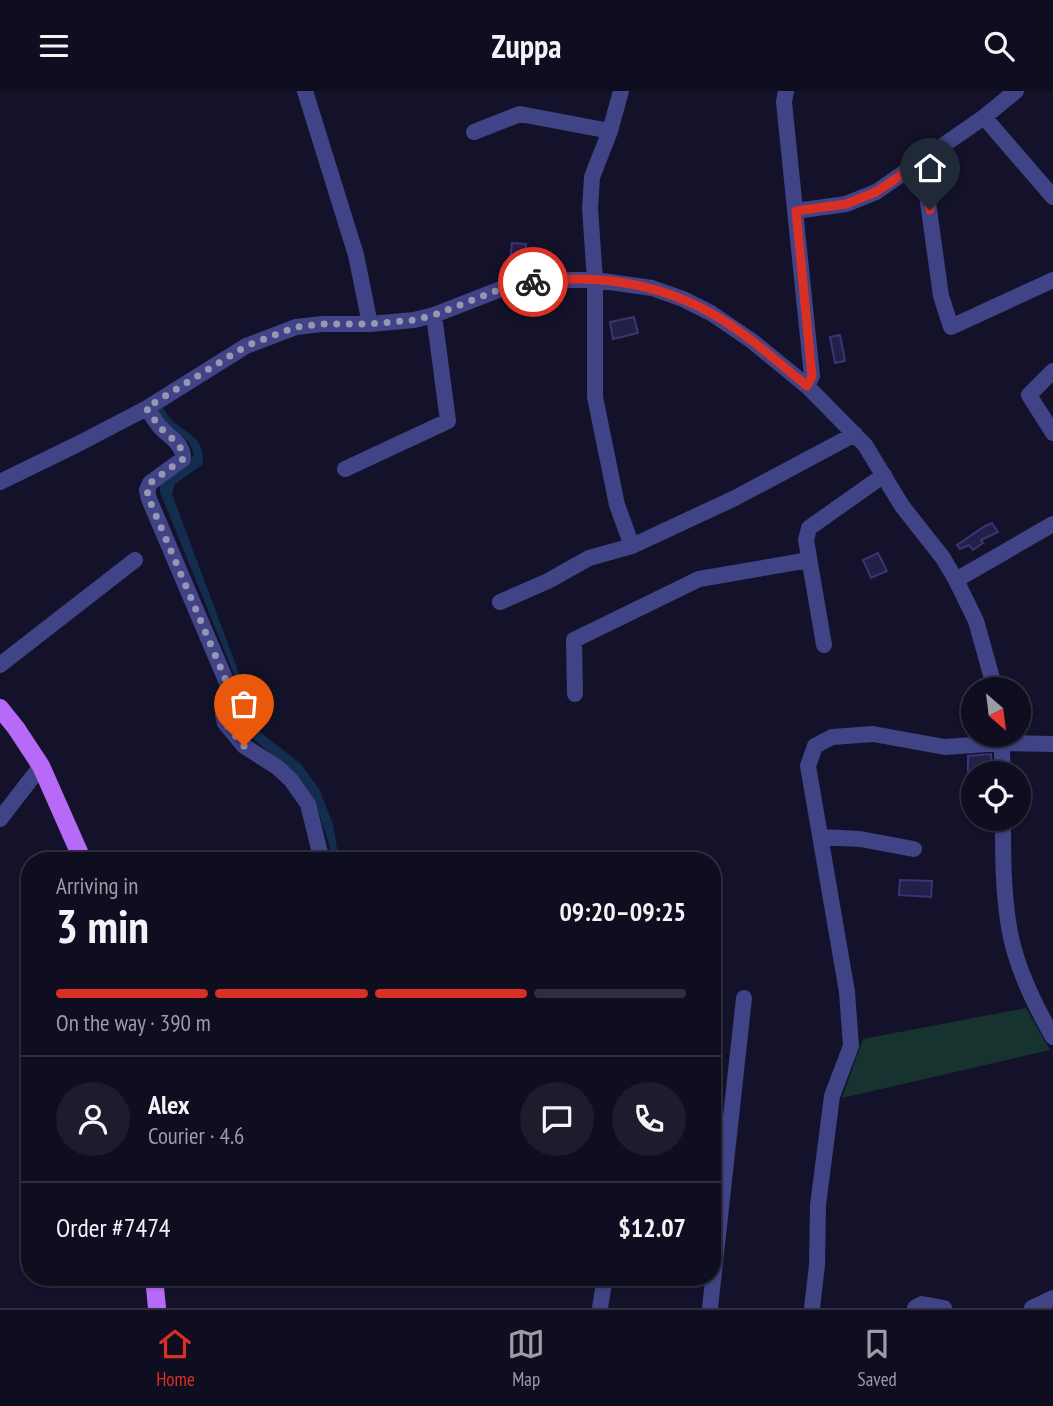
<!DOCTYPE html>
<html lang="en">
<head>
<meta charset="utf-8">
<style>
  :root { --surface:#0f0e20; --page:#1d1c2d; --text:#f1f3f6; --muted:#9b9ca5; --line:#2f2e3e; --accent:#d93025 }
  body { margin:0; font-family:"PT Sans Narrow",sans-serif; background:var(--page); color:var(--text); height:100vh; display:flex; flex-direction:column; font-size:26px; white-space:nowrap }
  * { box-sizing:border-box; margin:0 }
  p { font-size:23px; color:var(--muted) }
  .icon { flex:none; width:38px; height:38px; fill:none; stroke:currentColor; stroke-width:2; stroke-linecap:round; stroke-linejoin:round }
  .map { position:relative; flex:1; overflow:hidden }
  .panel { position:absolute; left:21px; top:761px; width:700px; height:434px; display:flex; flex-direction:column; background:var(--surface); border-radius:28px; box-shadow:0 2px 5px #0004,0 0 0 2px var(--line) }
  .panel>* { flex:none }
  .needle { width:46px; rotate:152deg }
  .controls { position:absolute; left:961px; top:586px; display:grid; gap:14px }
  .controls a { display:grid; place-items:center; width:70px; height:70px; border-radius:50%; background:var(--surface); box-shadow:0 2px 5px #0004,0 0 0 2px var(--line); font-size:35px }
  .pin { position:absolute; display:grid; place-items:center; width:60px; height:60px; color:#fff; margin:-72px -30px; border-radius:50% 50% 50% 0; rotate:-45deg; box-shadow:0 0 7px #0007 }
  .pin .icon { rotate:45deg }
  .courier { position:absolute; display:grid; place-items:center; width:70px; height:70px; margin:-35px; border:5px solid #d93025; border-radius:50%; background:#fff; color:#222; box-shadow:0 2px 9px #0007 }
  .summary em { font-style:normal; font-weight:600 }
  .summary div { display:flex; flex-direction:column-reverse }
  .summary { display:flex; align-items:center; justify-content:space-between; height:119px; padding:0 35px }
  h1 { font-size:46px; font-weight:600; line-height:52px }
  .bar { display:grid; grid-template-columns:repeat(4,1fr); gap:10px 7px; align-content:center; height:84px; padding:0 35px }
  .bar i { height:9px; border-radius:5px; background:var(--line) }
  .bar .on { background:var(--accent) }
  .bar p { grid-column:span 4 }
  .line { display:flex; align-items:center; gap:18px; padding:0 35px; border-top:2px solid var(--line) }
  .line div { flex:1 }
  .round { display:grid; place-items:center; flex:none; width:74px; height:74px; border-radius:37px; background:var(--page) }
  header { display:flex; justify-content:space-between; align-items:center; height:91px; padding:0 35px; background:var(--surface); font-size:32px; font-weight:600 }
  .tab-bar { display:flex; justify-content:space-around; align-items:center; height:98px; border-top:2px solid var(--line); background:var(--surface); font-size:19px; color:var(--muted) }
  .tab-bar a { display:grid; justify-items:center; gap:4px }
  .tab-bar .on { color:var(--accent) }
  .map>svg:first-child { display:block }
</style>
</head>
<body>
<header><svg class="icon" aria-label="menu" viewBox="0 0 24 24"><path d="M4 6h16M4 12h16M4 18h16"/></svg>Zuppa<svg class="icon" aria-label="search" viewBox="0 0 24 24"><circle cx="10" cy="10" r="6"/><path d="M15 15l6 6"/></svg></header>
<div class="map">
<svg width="1053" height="1217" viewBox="0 0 1053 1217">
  <rect width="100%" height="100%" fill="#14122a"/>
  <path fill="#163330" d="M1026,917L1050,959L842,1007L863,948Z"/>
  <path fill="#122d4e" d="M161,313C164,318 167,324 171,328C187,345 204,343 203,373L175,393L172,403L246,601L241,618L255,637L301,673L319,698L333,733L339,770H332L329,753L314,708L297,684L247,643L232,617L240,598L160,401V393L190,370L194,363L189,351L162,331L154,318Z"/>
  <path fill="#241f49" stroke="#3a3374" stroke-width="2" d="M512,152L526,153L524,172L510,170Z
    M634,226L638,242L613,248L610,231Z
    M840,244L845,270L835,272L830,246Z
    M992,432L998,441L981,449L983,452L973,459L969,454L960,458L957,454L985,435Z
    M878,462L887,480L871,487L863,469Z
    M991,663L992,682L968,680V665Z
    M900,789L932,790L931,806L899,804Z"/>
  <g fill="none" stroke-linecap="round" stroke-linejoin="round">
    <path stroke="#404386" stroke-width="16" d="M305,0L356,164L370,233
      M621,0L610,40L592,86L590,117L595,189V306L617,414L632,455
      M786,0L784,11L812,285L807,295
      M984,26L1053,106
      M474,41L520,23L610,40
      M907,80L921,88L926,97L941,205L951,236L1053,189
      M796,120L846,113L876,101L984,26L1016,0
      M1053,280L1029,304L1053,342
      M147,317C151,323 155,330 160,336C169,346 184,353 183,368L150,392L147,399L149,408L230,599L223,624L225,632L244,655L277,676L291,689L308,713L322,770
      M345,378L448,330L434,224
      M0,391L80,352L147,317L246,255L296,236L322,233H370L414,229L434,224L501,198L523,193L548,189H595L652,197L683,208L711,222L752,250L807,295L865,354L902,415L943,467L956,489L976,530L995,598
      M956,489L1053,433
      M500,511L548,490L589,467L632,455L735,407L855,343
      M824,554L806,449L809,437L884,384
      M0,574L135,469
      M575,603L574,549L699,488L809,469
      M1001,644L1003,682
      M0,728L41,675
      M1003,728C1003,764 1003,800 1009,836C1015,874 1034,913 1053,946
      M820,746L860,748L914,758
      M600,1217L605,1186
      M710,1217L744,907
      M812,1217L817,1174L818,1114L832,1005L851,955L847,901L808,675L815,655L832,646L873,643L945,656L1002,652L1053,653
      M915,1217L922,1213L944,1217
      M1032,1217L1053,1207"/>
    <path stroke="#b76af7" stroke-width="18" d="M0,617L16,637L41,675L83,770
      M154,1186L157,1217"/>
  </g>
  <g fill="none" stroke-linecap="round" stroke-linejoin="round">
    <path stroke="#9796b3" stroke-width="7" stroke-dasharray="0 12.6" d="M244,655C222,628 220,633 230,599L149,408L147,399L150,392L183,368C184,353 169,347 160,336C155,330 151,323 146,317L246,255L296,236L322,233H370L414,229L434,224L501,198L533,191"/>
    <path stroke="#d93025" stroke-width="9" d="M533,191C593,183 655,191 709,221C744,240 775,269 807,295L812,285L796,120L846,113L876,101L907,80C928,92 926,96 930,119"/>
  </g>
</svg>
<div class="controls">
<a><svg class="needle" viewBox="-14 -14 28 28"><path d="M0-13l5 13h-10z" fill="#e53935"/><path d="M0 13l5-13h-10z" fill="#9b9ca5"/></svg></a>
<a><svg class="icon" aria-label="locate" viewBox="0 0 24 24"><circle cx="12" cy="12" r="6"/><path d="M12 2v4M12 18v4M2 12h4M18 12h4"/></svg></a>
</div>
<div class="pin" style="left:244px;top:655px;background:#ea580c"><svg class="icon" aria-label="bag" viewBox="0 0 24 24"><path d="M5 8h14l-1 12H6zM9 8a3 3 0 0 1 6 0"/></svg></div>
<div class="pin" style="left:930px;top:119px;background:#1f2937"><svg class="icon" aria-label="home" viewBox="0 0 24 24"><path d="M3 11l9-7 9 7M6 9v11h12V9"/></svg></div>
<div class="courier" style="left:533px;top:191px"><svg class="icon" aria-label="bike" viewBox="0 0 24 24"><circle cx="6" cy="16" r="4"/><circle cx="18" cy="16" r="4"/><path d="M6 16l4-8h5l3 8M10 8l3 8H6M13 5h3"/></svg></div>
<section class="panel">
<div class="summary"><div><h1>3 min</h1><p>Arriving in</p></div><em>09:20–09:25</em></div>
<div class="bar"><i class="on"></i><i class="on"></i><i class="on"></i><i></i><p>On the way · 390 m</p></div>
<div class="line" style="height:126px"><a class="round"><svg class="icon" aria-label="person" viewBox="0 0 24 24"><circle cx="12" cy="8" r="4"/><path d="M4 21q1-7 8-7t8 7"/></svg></a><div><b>Alex</b><p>Courier · 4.6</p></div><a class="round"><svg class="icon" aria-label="chat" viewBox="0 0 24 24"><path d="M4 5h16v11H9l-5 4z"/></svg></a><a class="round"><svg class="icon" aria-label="phone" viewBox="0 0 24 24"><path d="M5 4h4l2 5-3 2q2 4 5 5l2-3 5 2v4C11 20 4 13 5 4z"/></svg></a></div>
<div class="line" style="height:91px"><div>Order #7474</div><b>$12.07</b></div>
</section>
</div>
<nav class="tab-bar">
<a class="on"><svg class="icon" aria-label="home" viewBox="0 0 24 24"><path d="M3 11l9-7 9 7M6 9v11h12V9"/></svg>Home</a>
<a><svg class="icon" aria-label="map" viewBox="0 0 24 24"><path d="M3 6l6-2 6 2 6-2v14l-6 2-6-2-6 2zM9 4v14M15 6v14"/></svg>Map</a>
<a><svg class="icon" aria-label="saved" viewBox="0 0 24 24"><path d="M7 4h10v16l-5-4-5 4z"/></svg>Saved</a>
</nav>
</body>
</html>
